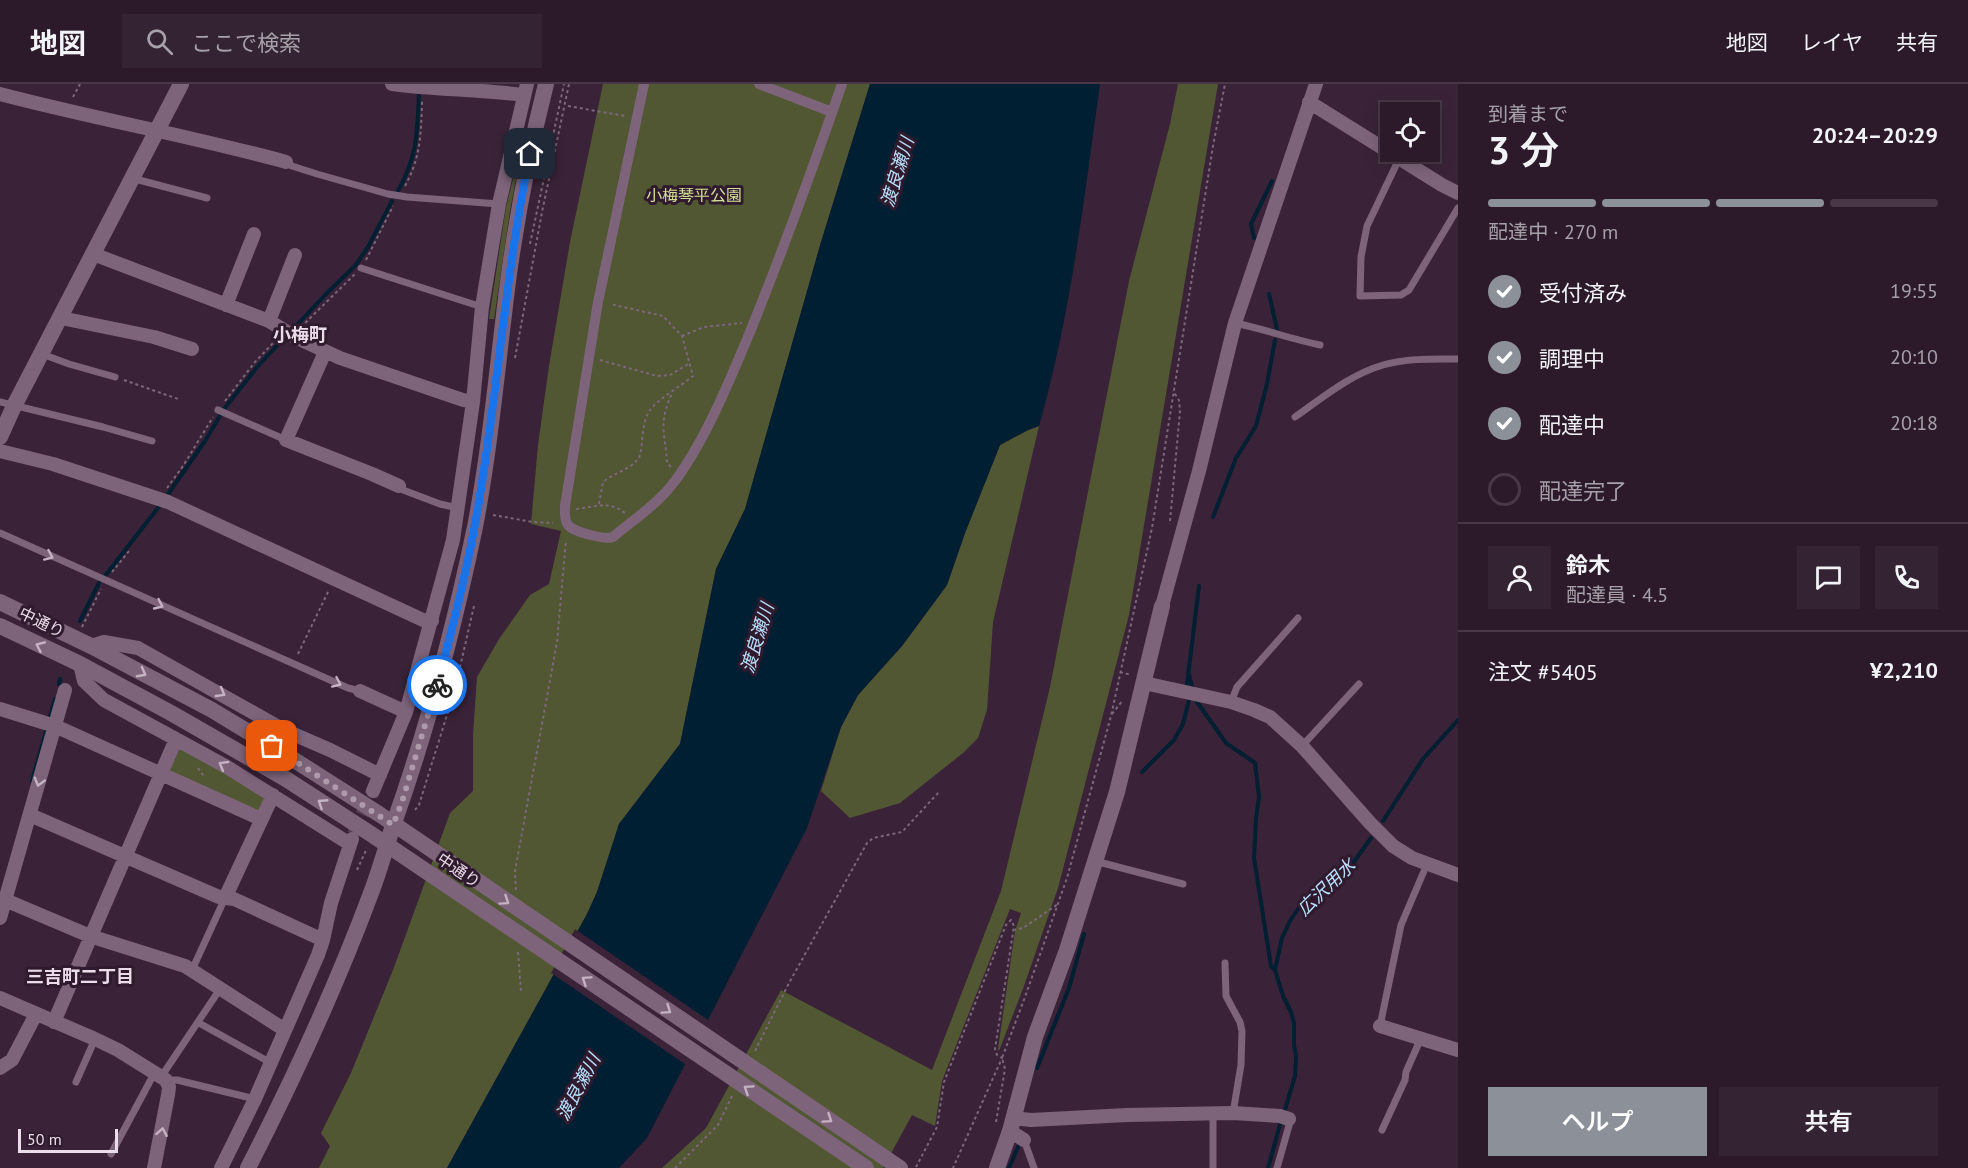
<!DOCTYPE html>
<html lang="ja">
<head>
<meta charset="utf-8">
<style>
  :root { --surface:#2c1a2a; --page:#342332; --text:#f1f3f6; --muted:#a6a1a8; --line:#483847; --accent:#8c9099 }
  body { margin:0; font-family:"PT Sans","Noto Sans JP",sans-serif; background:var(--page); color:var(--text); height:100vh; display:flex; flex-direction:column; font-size:22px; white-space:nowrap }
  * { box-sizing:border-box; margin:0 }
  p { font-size:20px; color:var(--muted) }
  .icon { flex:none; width:33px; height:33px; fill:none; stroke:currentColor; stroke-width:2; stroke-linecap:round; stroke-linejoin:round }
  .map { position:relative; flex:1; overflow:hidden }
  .details { display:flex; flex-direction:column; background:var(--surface); width:510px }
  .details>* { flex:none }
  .buttons { position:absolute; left:1380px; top:18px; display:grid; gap:12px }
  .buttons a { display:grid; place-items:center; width:60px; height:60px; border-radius:0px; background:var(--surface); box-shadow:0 3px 15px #0003,0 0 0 2px var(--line); font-size:30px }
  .scale { position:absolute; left:18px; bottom:15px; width:100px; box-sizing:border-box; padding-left:6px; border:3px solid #ebdce9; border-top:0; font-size:16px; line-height:21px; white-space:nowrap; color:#ebdce9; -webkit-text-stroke:4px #2f1a2e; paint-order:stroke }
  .pin { position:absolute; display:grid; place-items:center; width:51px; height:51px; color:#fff; margin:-26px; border-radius:12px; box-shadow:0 3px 9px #0006 }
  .courier { position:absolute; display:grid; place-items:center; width:60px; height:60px; margin:-30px; border:4px solid #1a73e8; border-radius:50%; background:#fff; color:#222; box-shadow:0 2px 8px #0007 }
  .overview em { font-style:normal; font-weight:600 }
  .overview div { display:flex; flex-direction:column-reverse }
  .overview { display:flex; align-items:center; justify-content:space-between; height:102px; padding:0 30px }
  h1 { font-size:39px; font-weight:600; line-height:45px }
  .bar { display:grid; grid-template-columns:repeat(4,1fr); gap:9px 6px; align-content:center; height:72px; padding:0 30px }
  .bar i { height:8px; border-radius:4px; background:var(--line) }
  .bar .selected { background:var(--accent) }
  .bar p { grid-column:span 4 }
  .line { display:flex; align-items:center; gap:15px; padding:0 30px; border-top:2px solid var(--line) }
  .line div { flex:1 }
  .round { display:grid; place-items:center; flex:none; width:63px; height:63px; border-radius:0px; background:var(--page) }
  ol { padding:0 30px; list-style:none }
  li { display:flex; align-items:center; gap:18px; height:66px }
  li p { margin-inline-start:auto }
  li .icon { padding:6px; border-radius:50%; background:var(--accent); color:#fff; stroke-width:4 }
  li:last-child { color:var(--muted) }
  li i { width:33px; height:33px; border:3px solid var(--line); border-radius:50% }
  .primary-button { display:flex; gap:12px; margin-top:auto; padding:12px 30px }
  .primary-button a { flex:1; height:69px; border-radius:0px; background:var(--accent); color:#fff; font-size:24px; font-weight:600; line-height:69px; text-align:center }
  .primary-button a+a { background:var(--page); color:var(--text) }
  header { display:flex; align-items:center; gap:36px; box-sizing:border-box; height:84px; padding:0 30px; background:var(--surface); border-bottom:2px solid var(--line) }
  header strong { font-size:28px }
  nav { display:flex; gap:33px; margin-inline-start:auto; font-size:21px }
  .search { width:420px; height:54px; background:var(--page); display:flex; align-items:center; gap:15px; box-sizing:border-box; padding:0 21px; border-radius:0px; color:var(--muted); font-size:22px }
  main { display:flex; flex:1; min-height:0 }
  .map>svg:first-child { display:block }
</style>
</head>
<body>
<header>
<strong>地図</strong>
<div class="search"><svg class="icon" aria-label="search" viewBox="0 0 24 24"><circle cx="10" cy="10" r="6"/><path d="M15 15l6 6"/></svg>ここで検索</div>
<nav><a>地図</a><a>レイヤ</a><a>共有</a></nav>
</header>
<main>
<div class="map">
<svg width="1458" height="1084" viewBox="0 0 1458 1084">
  <rect width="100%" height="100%" fill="#3a2338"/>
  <path fill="#515732" d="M603,0H870L821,158L745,425L716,485L680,660L619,740L597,808L587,830L447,1084H319L330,1062L321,1049L351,989L393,886L450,729L473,707V651L477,593L499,555L530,511L549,500L561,447L531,440L538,361L549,282L570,158Z
    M1178,0H1218L1129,531L1058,804L1024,902L999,967L998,965L1015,847L1021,829L1010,825L942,997L935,1042L912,1031L883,1084H662L706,1044L781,906L932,986L1001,807L1050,603L1129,197L1170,40Z
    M524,51L510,127L494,235H489L506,123Z
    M1039,342L993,538L987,626L978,654L963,669L900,719L850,734L821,707L841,643L858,611L902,562L947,501L965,449L1000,361L1028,346Z
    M181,663L263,711L264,715L259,726L255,727L171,689L169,684L176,665Z"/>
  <path fill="#001f32" d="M870,0H1100C1084,115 1071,230 1039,342L1028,346L1000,361L965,449L947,501L902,562L858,611L841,643L807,744L647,1054L619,1084H447L587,830L597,808L619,740L680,660L716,485L745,425L821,158Z"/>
  <path fill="#3a2338" d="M575,845L711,938L688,982L551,889Z"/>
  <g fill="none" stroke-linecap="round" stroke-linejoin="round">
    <path stroke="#001f32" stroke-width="4" d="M398,107C418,70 417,50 419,9
      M1254,154L1251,140L1272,97
      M1269,210L1277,245
      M297,241L327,209L355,182L368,163L392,117
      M166,413L205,357L224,325L258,282L285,253
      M1213,433L1236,374L1256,342L1267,300L1275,256
      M105,492L161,420
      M80,537L99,499
      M1189,590L1192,603
      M59,600L60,595
      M1187,600L1199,502
      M1197,618L1226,659L1255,679L1259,713L1256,734L1254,774L1271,882L1274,885
      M49,636L55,615
      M1142,688L1174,656L1183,640L1189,616
      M32,697L47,644
      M1383,737L1423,675L1458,636
      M1037,984L1069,904L1084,850
      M1284,1029L1295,992L1296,972L1294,961V939L1291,928L1283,912L1275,886L1282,854L1290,837L1300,822L1311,816L1326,800L1353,779L1371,754
      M1009,1084L1018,1063
      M1268,1084L1281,1037"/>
    <path stroke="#553f53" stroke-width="14" stroke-dasharray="14 7" stroke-linecap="butt" d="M354,750L373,707"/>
    <path stroke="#7c687a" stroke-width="2" stroke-dasharray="3 3" stroke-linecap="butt" d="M73,13L80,0
      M568,22L625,32
      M405,102C421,73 421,49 422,17
      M530,160L564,0
      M366,176L393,122
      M301,243L355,190
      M682,252L704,243L742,239
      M515,274L542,128L569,0
      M600,276L657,292L670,291L690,279
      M124,296L178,315
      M225,317L255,278L275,257
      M671,383C665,378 667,373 666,366C662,341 662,332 672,309
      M167,404L183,382L213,333
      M599,420L603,398C614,389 629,386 638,375C644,368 640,339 650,326C658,315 681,302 693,292L682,252L663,232L610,220
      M576,425C595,423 609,416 625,429
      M493,431L533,438L553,439
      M1170,437L1180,327L1179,316L1173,307
      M112,488L129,467
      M82,543L101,505
      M298,570L328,508
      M1120,588L1131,591
      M1112,630L1123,616
      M198,684L205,694
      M415,726L419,721L455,605L474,522
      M357,786L367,764
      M516,806L515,787L557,558L566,456
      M1013,846L1023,844L1058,820
      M518,868L521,907
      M755,967L789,899L867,759L873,754L902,748L939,708
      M996,1038L1005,985L1002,974L1025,913L1067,794L1111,632L1152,444L1213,62L1225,0
      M916,1083L937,1043L944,998L1006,841L1011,836L1014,842L995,965L997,971L1002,974L953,1084
      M675,1084L718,1041L732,1012"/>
    <path stroke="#7e647b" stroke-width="7" d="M1399,75L1367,142L1361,173L1360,212L1401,211L1409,206L1458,124
      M286,78L292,82L317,90L388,110L407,113L499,120
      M133,93L139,96L207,114
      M361,184L482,223
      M1235,239C1264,245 1291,255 1320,261
      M42,270L69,280L115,293
      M0,318L103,343L152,357
      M218,326L286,356
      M1295,333C1322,314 1351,290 1383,281C1408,274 1433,275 1458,275
      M399,402L403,406L440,420L458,424
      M0,449L348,604L360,607
      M1231,618L1237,603L1298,534
      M1302,662L1359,600
      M1095,777L1183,800
      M1225,879L1226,912L1240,938L1242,947L1241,981L1233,1029
      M192,886L225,814
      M199,939L271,979
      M1380,942L1401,841L1427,780
      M161,993L220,905
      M166,996H177L255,1015
      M76,998L95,955
      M1382,1046L1405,996L1406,988L1421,954
      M1024,1056L1034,1084
      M111,1070L155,988
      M1213,1084V1030
      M1277,1084L1290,1038L1289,1035"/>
    <path stroke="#7e647b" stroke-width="10" d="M644,0L598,218L565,422C565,428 564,436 568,441C573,448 605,456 613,453C633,436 655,422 671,402C703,362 730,296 750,248C783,166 813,84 842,0
      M759,0L832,28"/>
    <path stroke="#7e647b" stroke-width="14" d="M392,0C436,6 480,5 524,11
      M0,10C95,35 192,52 286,78
      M1309,18L1442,101L1458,109
      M93,170L269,237L295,253L340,274L463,316L473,318
      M226,221L254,150
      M61,234L154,253L192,265
      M269,237L295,171
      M325,268L286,356L372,390L399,402
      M0,367L53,380L168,418L423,536L432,537
      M1162,522L1199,387L1235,239L1316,0
      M91,562L104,558L138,564L284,646L330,666L380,691
      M80,580L84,597L104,616L227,683L350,760
      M1144,599L1231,618L1254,626L1270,633L1302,662L1370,739L1393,762L1412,774L1458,791
      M360,607L406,628
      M0,625L55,642L261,735
      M373,707L406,628L453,456L473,318L482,223L499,120L527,0
      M30,731L219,813L234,815L323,856
      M225,814L273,711
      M5,816L90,852L185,882L285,946
      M0,834L65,606
      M0,914L95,955L118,966L166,996L169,1003L168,1011L154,1084
      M54,938L176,655
      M1380,942L1458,966
      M0,984L12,976L36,930
      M1013,1034L1031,1036L1127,1031L1233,1029L1280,1032L1289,1035
      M1010,1047L1024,1056
      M221,1084L255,1015L318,871L323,856L331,819L352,755"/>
    <path stroke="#7e647b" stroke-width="16" d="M0,353L14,322L181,0
      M0,518L91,562L212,626L288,672L379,730L900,1084
      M0,542L80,580L171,629L286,695L371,750L866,1084
      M248,1084C294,994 336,903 371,809C380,786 386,762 394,739C428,643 454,543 475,443C491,360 498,274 509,190C518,126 530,63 546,0
      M997,1084L1010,1047L1035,953L1067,866L1117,708L1162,522"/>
  </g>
  <defs><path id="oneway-chevron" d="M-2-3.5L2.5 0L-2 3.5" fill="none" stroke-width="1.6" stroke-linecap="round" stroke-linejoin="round" transform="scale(1.5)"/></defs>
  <g stroke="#c5b2c2">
    <use href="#oneway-chevron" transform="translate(49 472) rotate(24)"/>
    <use href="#oneway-chevron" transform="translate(159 521) rotate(25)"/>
    <use href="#oneway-chevron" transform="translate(40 562) rotate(-156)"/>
    <use href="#oneway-chevron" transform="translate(142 589) rotate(28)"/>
    <use href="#oneway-chevron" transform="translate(337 599) rotate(24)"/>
    <use href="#oneway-chevron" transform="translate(221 609) rotate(30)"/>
    <use href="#oneway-chevron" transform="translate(223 681) rotate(-150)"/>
    <use href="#oneway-chevron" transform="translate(39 698) rotate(106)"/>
    <use href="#oneway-chevron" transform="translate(322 719) rotate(-147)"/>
    <use href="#oneway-chevron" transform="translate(505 817) rotate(34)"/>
    <use href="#oneway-chevron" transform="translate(586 896) rotate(-146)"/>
    <use href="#oneway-chevron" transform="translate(667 926) rotate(34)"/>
    <use href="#oneway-chevron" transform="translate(748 1005) rotate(-146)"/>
    <use href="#oneway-chevron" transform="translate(828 1035) rotate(34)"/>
    <use href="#oneway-chevron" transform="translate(162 1048) rotate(-80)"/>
  </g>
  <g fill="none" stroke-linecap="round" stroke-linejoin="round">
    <path stroke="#ad9bab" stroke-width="6" stroke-dasharray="0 10.8" d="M272,662L393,741L402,718L437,601"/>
    <path stroke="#1a73e8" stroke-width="8" d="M437,601C455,536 471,470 481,405C499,293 507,180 530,70"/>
  </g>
  <g text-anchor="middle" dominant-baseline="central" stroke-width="6" stroke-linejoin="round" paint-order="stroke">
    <g font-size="16" fill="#d3e097" stroke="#2f1a2e">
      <text x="694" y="111">小梅琴平公園</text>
    </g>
    <g font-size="16" fill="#ebdce9" stroke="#2f1a2e">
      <text transform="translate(42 538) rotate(26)">中通り</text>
      <text transform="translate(459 786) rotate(34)">中通り</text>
    </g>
    <g font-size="18" font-style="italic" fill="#b9e1fd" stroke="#2f1a2e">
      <text transform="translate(897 88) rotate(-73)">渡良瀬川</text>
      <text transform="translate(757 554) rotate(-73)">渡良瀬川</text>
      <text transform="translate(1326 803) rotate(-44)">広沢用水</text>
      <text transform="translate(578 1003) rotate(-62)">渡良瀬川</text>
    </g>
    <g font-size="18" font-weight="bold" fill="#ebdce9" stroke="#2f1a2e">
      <text x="300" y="250">小梅町</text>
      <text x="80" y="892">三吉町二丁目</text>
    </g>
  </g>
</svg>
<div class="buttons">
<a><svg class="icon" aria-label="locate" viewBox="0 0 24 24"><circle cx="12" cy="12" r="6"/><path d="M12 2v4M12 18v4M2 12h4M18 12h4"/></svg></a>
</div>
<div class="scale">50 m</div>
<div class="pin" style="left:272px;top:662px;background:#ea580c"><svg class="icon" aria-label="bag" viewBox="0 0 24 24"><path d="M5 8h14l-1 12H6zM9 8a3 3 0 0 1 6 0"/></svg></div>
<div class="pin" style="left:530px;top:70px;background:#1f2937"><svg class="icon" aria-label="home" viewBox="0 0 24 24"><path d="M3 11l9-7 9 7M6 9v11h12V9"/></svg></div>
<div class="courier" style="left:437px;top:601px"><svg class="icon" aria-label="bike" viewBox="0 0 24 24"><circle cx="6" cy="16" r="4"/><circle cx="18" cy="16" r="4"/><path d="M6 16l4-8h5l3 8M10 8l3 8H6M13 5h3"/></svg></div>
</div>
<section class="details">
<div class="overview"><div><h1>3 分</h1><p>到着まで</p></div><em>20:24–20:29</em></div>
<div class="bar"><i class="selected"></i><i class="selected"></i><i class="selected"></i><i></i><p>配達中 · 270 m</p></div>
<ol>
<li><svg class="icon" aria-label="check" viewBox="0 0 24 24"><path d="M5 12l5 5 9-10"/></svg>受付済み<p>19:55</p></li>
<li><svg class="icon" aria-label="check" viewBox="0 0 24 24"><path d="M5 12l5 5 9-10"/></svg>調理中<p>20:10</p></li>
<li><svg class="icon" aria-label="check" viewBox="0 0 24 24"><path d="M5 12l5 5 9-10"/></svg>配達中<p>20:18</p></li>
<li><i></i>配達完了</li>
</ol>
<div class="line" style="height:108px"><a class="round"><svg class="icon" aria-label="person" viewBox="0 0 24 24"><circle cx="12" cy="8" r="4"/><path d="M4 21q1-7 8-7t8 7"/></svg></a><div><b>鈴木</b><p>配達員 · 4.5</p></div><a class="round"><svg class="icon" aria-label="chat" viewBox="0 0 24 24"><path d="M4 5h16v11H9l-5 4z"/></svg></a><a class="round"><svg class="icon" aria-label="phone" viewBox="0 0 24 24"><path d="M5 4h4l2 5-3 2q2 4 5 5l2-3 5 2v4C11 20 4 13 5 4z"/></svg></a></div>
<div class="line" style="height:78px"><div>注文 #5405</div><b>¥2,210</b></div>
<div class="primary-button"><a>ヘルプ</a><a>共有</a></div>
</section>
</main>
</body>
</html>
